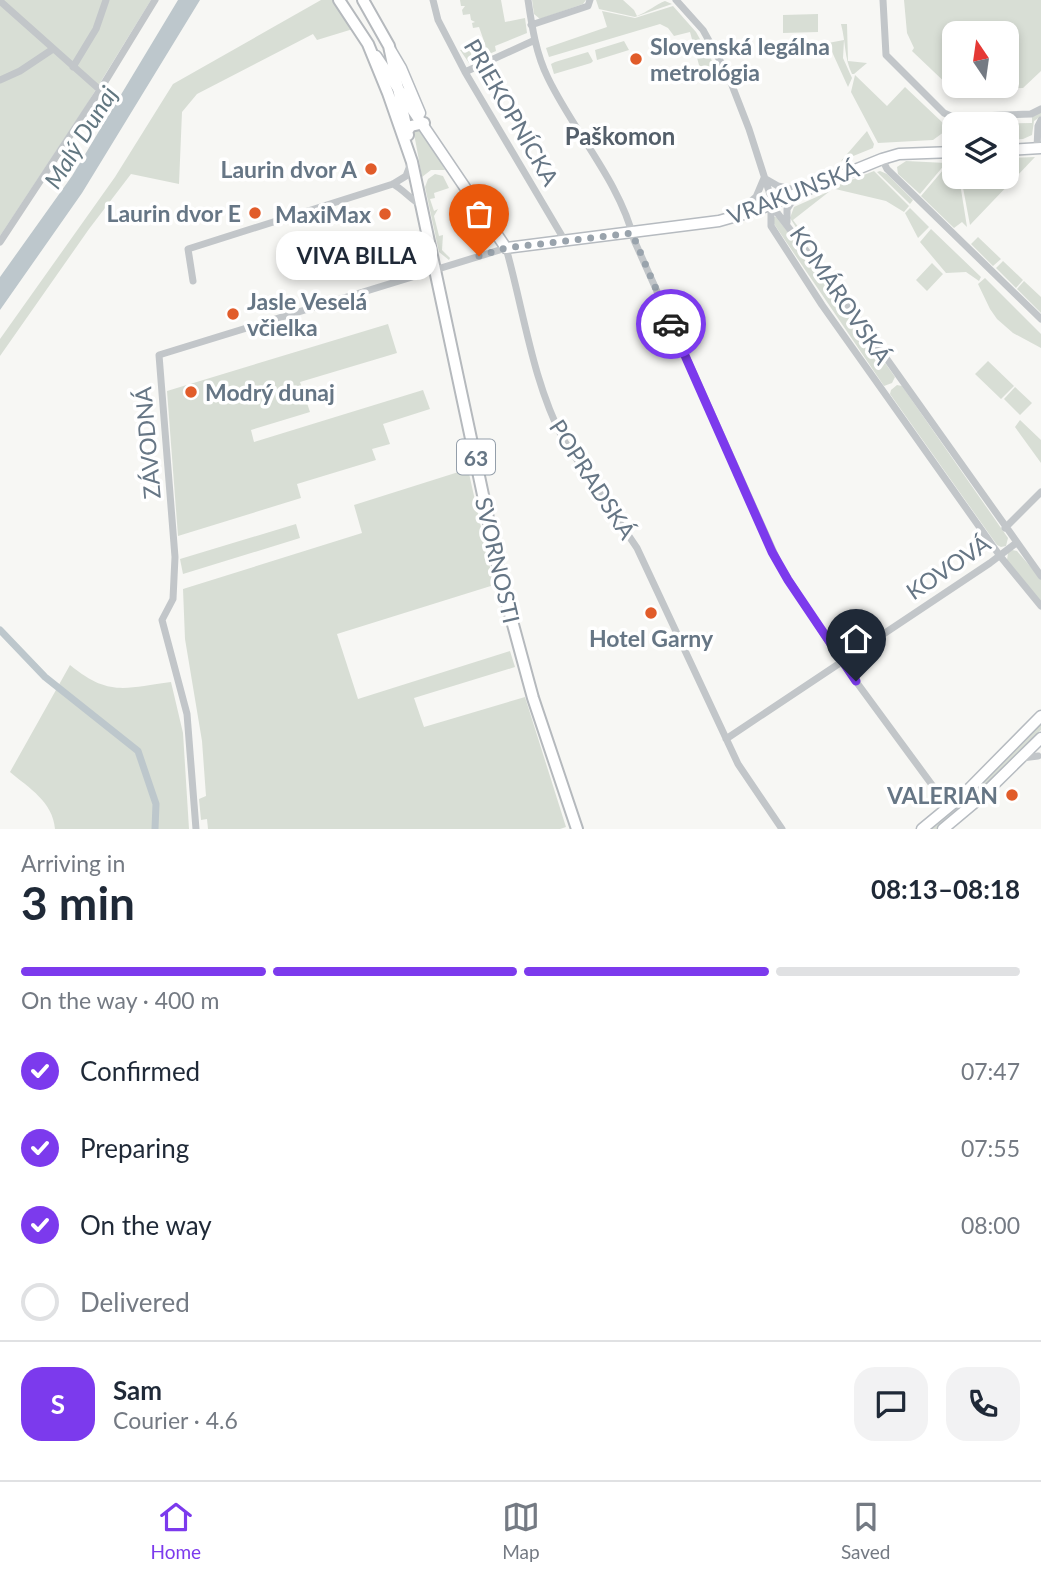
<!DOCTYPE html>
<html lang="en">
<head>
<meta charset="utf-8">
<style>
  :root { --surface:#fff; --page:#f2f2f3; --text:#1f2937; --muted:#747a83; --line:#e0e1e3; --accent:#7c3aed }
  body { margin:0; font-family:Lato,sans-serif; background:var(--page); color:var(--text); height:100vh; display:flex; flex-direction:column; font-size:26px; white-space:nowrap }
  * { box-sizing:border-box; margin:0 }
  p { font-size:23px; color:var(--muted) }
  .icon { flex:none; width:38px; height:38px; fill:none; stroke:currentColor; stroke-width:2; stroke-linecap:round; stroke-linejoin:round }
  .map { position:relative; height:829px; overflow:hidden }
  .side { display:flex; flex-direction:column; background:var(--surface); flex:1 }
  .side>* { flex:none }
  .needle { width:46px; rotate:347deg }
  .buttons { position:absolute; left:942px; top:21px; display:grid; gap:14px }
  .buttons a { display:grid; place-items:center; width:77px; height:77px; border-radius:14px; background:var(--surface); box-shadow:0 4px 10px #0003; font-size:35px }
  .pin { position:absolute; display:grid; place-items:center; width:60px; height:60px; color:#fff; margin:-72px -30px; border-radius:50% 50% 50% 0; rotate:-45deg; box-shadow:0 0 7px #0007 }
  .pin .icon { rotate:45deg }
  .courier { position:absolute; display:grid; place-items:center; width:70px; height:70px; margin:-35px; border:5px solid #7c3aed; border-radius:50%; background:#fff; color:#222; box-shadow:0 2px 9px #0007 }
  .bubble { position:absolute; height:49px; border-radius:21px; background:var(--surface); box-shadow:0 4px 10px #0003; font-size:23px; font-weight:700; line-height:49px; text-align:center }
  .overview em { font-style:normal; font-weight:700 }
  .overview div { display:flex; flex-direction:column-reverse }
  .overview { display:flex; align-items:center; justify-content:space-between; height:119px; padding:0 21px }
  h1 { font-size:46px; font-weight:700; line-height:52px }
  .bar { display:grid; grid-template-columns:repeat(4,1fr); gap:10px 7px; align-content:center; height:84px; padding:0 21px }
  .bar i { height:9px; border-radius:5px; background:var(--line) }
  .bar .current { background:var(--accent) }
  .bar p { grid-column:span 4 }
  .line { display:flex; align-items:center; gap:18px; padding:0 21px; border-top:2px solid var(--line) }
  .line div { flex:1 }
  .round { display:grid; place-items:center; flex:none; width:74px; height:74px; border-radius:21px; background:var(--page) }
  ol { padding:0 21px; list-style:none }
  li { display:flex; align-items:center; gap:21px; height:77px }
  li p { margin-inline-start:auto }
  li .icon { padding:7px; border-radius:50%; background:var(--accent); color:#fff; stroke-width:4 }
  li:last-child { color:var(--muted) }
  li i { width:38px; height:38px; border:4px solid var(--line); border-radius:50% }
  .tabs { display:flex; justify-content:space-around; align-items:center; height:98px; border-top:2px solid var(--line); background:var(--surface); font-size:19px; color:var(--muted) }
  .tabs a { display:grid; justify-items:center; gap:4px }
  .tabs .current { color:var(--accent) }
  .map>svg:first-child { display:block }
</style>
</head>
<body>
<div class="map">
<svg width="1041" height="829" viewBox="0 0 1041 829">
  <rect width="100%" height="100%" fill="#f7f7f4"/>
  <path fill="#d8ded5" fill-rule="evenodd" d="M0,0H151L87,104L0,236Z
    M321,0H333L353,29L317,40L313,34L197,94L182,112L179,184L131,174L89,229L0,356V339L115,177L173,84Z
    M460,0H501L505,22L525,18L527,33L495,46L496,51L469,63L460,50L471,48V55L482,53L480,46L485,44L479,27L473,28L472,23L475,22L471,20L470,14L463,15L462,10L465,6H461Z
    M532,0H586L583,4L540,19L534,14Z
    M596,0H623L634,10L637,16C647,12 657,4 665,1L672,4L635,17L599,9Z
    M904,0H1041V71L1023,88L953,90L912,51L914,48L907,33ZM954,33H1006V86H954Z
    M673,6L696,32L720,75L710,73L703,77V68L699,65L690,32L674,36L668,28L660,24L549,57L546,48L607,27L602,11L635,18Z
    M818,14V32L783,33V15Z
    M841,24H847L848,61L867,63L854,74H852C844,57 846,43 841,24Z
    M844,40L843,58L852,78L848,87L828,43Z
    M624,41L629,50L597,60L595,50Z
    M588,52L593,61L591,63L554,74L551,64L555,62Z
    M855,75L887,106L905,87L943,123L949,124L951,118L952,126L933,140L878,143L851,92Z
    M1041,111V116L1034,121L1032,135L1023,139L1006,140V124H955L956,119L965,118L966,124L1032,123V116Z
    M413,128L423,130L445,170H431L422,177Z
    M867,131L874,144L873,148L841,161Z
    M1035,157L970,225L961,177H1006V158Z
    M906,161L946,163L920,194L898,174L897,167Z
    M954,162V177H959L967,227L962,222L954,228L921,196L949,163Z
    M874,171L909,206L904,212L886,201L831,188Z
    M880,171L887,174L913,200L910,204L877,172Z
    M435,174L443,176L449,188L434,193L435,198L430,199L434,211L438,209L434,216L439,236L443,235L442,250L450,258L449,260L439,252L425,187L428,179Z
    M830,191L793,220L799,228L797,229L790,218L794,207Z
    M910,208L929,227L918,238L905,213Z
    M774,217H776L840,299L895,377L892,383L884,386L772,221Z
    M931,229L981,277L979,281L966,272L946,273L920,242Z
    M978,237L1001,259L993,266L971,244Z
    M1003,261L1023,280L1016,288L996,268Z
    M932,263L943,274L927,291L916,280Z
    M985,278L1041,334V348L1013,333L997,319L990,309L978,284Z
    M1024,281L1041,297V313L1017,289Z
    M388,324L397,353L300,382L310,412L251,430L254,442L423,390L430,409L383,424L390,444L372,449L376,460L297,484L301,498L178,536L167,391Z
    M988,361L1014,386L1001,399L975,374Z
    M897,385L902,386L1008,538L1006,546L1001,547L997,545L890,394L891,390Z
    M1015,387L1032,403L1020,415L1004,399Z
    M1020,420L1041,440V463L1015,427Z
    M468,469L494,585L337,634L358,699L510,651L515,667L414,698L424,727L525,697L566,827L560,829H208L207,819L201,820L199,799L206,796L202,741L185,639L183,589L362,533L354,505Z
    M296,524L300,538L183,574L180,559Z
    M1012,550L1017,551L1041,579V602L1007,560L1008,553Z
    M70,665C109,697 125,688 171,682L183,733L189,829H55C53,802 29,788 10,772Z
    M1041,722V730L977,793L936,829H930Z"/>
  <path fill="#bdc7cc" d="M178,0H200L82,193L0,310V277L72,176Z"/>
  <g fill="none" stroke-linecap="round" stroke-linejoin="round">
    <path stroke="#bdc7cc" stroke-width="7" d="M0,630L45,677L138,751L156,804L155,829"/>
    <defs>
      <path id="secondary" d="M391,51L401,68L420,113
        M376,56L506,248L719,221L754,211L882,159L899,154L954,152
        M1006,150L1041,148
        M922,829L962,796L1041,716
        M943,829L980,798L1041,738"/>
      <path id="primary" d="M339,0L368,44L388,93L412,162L502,584L533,698L577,829
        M363,0L389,46L408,135
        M408,130L411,126L424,123"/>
    </defs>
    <use href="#secondary" stroke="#b6bbc0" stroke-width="13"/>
    <use href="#primary" stroke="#b5b9bd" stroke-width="14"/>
    <path stroke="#c2c6c9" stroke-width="7" d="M433,0L438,20L465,72L565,241
      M528,0C532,27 536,54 548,78C574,132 620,182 634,240L780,566L841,661L949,808
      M676,0L703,30L728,75L749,129L775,210L857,317L1041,576
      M883,0L886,55L944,113L953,117L1031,114L1041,109
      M0,1L100,90
      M531,25L588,6L590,0
      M73,67L96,29L106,0
      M465,72L535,40
      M0,80L20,71L53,49
      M1037,148L1038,126L1041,120
      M882,159L887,169L1041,319
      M764,178L778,186L799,191L787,209V222
      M393,184C404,190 410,199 421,205
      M771,204V226L822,305L1000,556L1041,606
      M735,215L756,197L764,178
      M0,242L100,90L155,0
      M193,281L188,249L393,184L406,176L411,163
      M1005,528L1041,492
      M726,739L990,563L1016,543
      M1022,758L1038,756
      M196,829L187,714L162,620L173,599L175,557L159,355L506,248C524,312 532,379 563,439L637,548L738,764L782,829"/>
    <use href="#secondary" stroke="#fff" stroke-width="10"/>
    <use href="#primary" stroke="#fff" stroke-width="10"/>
  </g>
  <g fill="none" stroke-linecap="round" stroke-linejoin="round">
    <path stroke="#99a3ac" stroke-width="7" stroke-dasharray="0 12.6" d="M479,256L506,248L632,233L671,324"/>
    <path stroke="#7c3aed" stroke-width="9" d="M671,324L772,552L788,580L856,681"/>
  </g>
  <g fill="#e15c2a" stroke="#fff" stroke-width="2.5">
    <circle cx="636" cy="59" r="7"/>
    <circle cx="371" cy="169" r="7"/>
    <circle cx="255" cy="213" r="7"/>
    <circle cx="385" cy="214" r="7"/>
    <circle cx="233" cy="314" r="7"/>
    <circle cx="191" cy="392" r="7"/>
    <circle cx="651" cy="613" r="7"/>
    <circle cx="1012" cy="795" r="7"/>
  </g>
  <g text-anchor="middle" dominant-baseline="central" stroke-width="7" stroke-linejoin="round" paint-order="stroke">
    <rect fill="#fff" stroke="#949faa" stroke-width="2" x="457" y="439.5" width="38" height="35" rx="5"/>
    <g font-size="21" font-weight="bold" fill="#667685">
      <text x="476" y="457">63</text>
    </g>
    <g font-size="23" font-weight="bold" fill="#667685" stroke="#fff" text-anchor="end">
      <text x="650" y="46" text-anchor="start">Slovenská legálna<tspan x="650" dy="26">metrológia</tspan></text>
      <text x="357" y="169">Laurin dvor A</text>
      <text x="241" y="213">Laurin dvor E</text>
      <text x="371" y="214">MaxiMax</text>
      <text x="247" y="301" text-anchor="start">Jasle Veselá<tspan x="247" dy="26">včielka</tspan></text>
      <text x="205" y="392" text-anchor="start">Modrý dunaj</text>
      <text x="651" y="638" text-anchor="middle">Hotel Garny</text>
      <text x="998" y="795">VALERIAN</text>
    </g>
    <g font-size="23" fill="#667685" stroke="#fff">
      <text transform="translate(512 112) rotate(60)">PRIEKOPNÍCKA</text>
      <text transform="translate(793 192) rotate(-21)">VRAKUNSKÁ</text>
      <text transform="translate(841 295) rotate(56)">KOMÁROVSKÁ</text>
      <text transform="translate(147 443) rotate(-95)">ZÁVODNÁ</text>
      <text transform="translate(593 479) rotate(57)">POPRADSKÁ</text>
      <text transform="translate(498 560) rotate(77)">SVORNOSTI</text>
      <text transform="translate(948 567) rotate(-34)">KOVOVÁ</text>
    </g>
    <g font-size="24" font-weight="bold" fill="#545f6a" stroke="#fff">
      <text x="620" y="135">Paškomon</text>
    </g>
    <g font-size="24" font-style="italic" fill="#627781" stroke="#fff">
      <text transform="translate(80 137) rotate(-58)">Malý Dunaj</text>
    </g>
  </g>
</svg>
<div class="buttons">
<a><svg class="needle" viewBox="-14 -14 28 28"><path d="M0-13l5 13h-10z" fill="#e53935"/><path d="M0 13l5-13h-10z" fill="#747a83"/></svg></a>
<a><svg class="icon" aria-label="layers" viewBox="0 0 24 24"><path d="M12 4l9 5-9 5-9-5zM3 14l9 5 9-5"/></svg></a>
</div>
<div class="pin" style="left:479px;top:256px;background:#ea580c"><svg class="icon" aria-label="bag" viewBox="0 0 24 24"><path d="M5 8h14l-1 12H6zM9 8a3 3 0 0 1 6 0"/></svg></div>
<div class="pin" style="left:856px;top:681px;background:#1f2937"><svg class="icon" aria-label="home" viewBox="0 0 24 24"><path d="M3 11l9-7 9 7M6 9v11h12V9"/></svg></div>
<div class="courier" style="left:671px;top:324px"><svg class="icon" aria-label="car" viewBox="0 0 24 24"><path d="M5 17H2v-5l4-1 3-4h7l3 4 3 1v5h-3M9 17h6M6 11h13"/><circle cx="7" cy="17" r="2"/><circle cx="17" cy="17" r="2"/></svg></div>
<div class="bubble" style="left:276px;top:231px;width:161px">VIVA BILLA</div>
</div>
<section class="side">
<div class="overview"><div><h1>3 min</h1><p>Arriving in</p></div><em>08:13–08:18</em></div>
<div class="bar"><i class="current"></i><i class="current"></i><i class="current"></i><i></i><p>On the way · 400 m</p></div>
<ol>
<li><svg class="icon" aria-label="check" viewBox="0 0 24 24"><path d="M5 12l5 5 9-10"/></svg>Confirmed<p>07:47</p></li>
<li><svg class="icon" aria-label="check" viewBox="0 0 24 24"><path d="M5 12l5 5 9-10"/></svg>Preparing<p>07:55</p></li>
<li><svg class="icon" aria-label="check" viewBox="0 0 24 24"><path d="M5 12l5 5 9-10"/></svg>On the way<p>08:00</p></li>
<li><i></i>Delivered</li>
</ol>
<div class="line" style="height:126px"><b class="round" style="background:var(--accent);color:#fff">S</b><div><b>Sam</b><p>Courier · 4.6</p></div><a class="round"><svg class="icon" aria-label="chat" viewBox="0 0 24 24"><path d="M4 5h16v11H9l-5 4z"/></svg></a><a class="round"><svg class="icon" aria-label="phone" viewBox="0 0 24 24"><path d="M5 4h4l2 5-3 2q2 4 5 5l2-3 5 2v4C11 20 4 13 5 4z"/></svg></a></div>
</section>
<nav class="tabs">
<a class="current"><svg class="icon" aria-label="home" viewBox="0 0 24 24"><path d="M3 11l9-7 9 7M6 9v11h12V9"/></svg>Home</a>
<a><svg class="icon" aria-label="map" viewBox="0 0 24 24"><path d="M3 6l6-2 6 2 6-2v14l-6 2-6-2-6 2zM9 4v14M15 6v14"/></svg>Map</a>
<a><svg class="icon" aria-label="saved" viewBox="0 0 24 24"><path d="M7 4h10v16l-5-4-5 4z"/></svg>Saved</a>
</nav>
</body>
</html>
